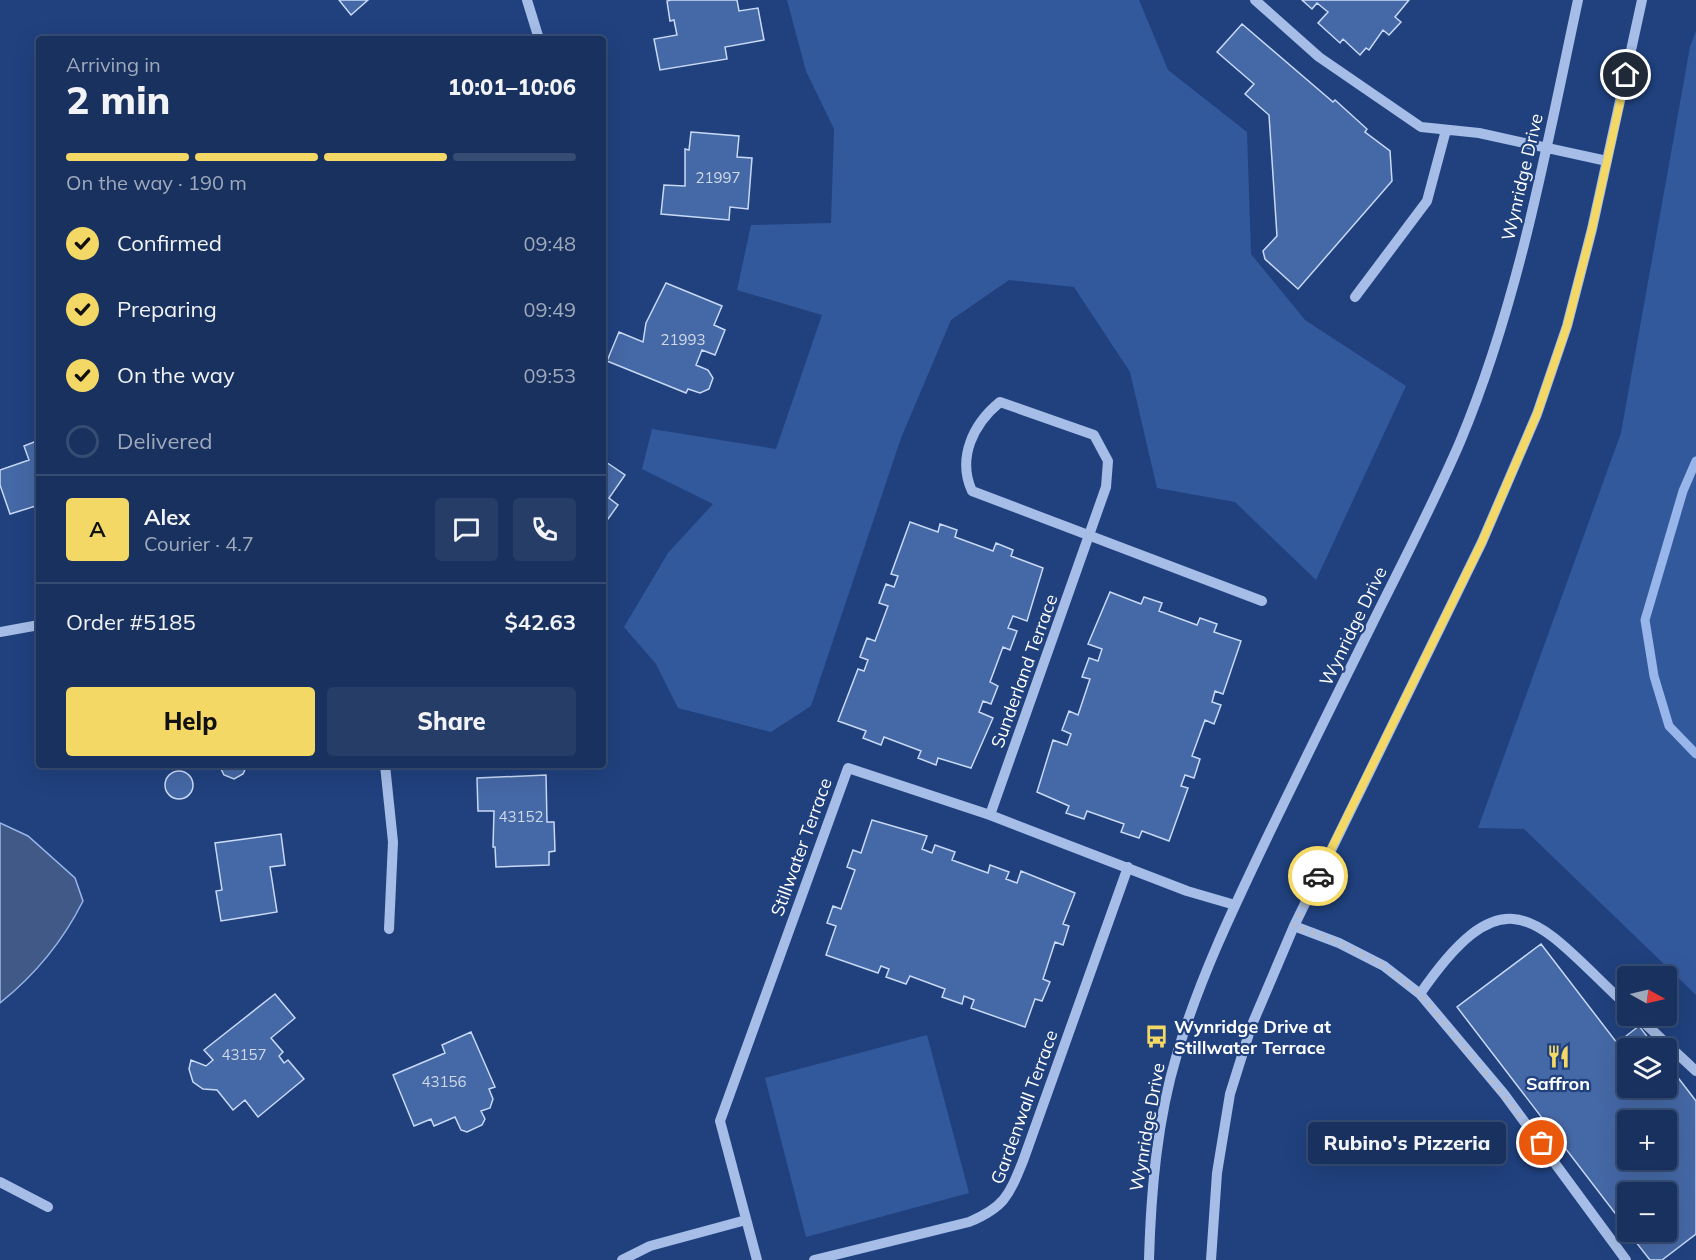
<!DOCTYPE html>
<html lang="en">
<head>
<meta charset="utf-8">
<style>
  :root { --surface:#18315e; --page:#253d67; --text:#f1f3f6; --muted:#9fa9bc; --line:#364c73; --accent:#f4d865 }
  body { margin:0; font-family:Mulish,sans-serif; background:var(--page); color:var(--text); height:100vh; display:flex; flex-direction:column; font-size:22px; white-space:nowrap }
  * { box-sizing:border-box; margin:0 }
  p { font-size:20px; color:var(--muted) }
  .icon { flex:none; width:33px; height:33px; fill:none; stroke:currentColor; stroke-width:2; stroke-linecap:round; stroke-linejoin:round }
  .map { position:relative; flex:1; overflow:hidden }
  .side { position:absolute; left:36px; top:36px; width:570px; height:732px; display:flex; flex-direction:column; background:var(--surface); border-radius:6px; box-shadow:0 6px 24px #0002,0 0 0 2px var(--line) }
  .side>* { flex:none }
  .needle { width:39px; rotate:98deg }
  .tools { position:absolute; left:1617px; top:966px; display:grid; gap:12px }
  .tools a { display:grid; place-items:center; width:60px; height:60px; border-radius:6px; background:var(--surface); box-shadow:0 6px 24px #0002,0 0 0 2px var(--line); font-size:30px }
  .pin { position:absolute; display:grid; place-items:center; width:51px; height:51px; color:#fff; margin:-26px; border:3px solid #fff; border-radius:50%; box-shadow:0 2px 6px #0007 }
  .courier { position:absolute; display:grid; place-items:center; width:60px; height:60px; margin:-30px; border:4px solid #f4d865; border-radius:50%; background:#fff; color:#222; box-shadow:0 2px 8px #0007 }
  .bubble { position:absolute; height:42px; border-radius:6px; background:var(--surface); box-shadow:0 6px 24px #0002,0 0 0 2px var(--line); font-size:20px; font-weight:800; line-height:42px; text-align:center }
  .head em { font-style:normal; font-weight:800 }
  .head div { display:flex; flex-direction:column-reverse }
  .head { display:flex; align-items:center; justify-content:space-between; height:102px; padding:0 30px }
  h1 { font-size:39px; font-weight:800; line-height:45px }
  .bar { display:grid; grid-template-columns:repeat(4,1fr); gap:9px 6px; align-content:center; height:72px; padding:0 30px }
  .bar i { height:8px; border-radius:4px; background:var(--line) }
  .bar .selected { background:var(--accent) }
  .bar p { grid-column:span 4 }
  .line { display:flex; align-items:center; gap:15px; padding:0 30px; border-top:2px solid var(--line) }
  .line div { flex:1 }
  .round { display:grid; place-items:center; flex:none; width:63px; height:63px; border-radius:6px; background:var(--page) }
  ol { padding:0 30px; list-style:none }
  li { display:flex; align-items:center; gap:18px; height:66px }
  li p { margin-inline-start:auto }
  li .icon { padding:6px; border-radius:50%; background:var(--accent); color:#111; stroke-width:4 }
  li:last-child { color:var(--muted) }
  li i { width:33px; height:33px; border:3px solid var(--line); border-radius:50% }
  .button { display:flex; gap:12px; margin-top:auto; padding:12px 30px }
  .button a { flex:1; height:69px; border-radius:6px; background:var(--accent); color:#111; font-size:24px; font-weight:800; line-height:69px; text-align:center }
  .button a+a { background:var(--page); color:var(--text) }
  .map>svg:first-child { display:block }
</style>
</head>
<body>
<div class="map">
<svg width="1696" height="1260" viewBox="0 0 1696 1260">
  <rect width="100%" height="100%" fill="#20417e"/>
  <path fill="#33599d" d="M787,0H1139L1168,70L1247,132L1251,254L1305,320L1406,386L1316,580L1235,502L1157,488L1130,372L1074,287L1009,280L951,320L901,438L811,706L771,732L678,708L656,664L624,627L668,553L713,504L642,469L652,429L776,449L822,315L737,290L751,225L831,223L834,129L806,71Z
    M1696,31V995L1524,829L1478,828L1621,433L1690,47Z
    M927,1035L969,1193L806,1237L765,1078Z"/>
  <path fill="#415987" stroke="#98b6e9" stroke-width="1.5" d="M0,823L28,836L75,878L83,901C63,941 35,975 0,1003Z"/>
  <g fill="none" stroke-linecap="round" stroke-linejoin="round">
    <path stroke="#98b6e9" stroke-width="9" d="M1696,461L1683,491L1645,620L1654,676L1669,726L1696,754"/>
  </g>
  <path fill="#4568a6" stroke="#c8d9f6" stroke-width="1.5" fill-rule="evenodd" d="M339,0H368L351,15Z
    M671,0H737L739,11L758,8L764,40L725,47L727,59L660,70L654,39L677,35L674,20L670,21L667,1Z
    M1302,0H1409L1395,17L1401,22L1389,35L1383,30L1369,50L1366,48L1360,55L1343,39L1340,43L1318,23L1328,12L1317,3L1312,9Z
    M1242,24L1333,102L1335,100L1367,129L1365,132L1390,151L1392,181L1298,289L1265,259L1263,251L1277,236L1269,115L1245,94L1254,84L1217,52Z
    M691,132L739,136L737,157L752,158L748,209L730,207L729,220L661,214L664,185L685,186V149L689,150Z
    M666,283L722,306L714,325L725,330L715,355L702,350L696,365L708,370L713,378L709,389L700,393L688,389L686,393L607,361L619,332L643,342L646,323Z
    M39,440V505L10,514L0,485V470L29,460L24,446Z
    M603,460L625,475L609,498L618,505L603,526Z
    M910,522L938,532L940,524L957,530L955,537L993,551L996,543L1013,550L1011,556L1043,568L1027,621L1013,616L1008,628L1017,631L1010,650L1003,647L990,682L998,686L991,704L983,701L979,712L993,718L971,768L938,758L936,765L918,758L921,751L884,737L881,745L863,738L866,731L838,721L858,669L864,671L868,660L860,657L867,638L875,641L888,606L879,603L886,584L894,587L898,576L891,574Z
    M1110,592L1141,604L1144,597L1162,603L1159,611L1197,625L1200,618L1217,624L1214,632L1241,641L1223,694L1215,691L1212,702L1221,705L1214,724L1205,720L1192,756L1200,759L1194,778L1185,775L1181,786L1188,788L1169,841L1142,831L1139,838L1121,832L1124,824L1087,811L1084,819L1066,813L1069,806L1037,792L1053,740L1067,745L1071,734L1062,730L1069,711L1078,715L1090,679L1082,677L1089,658L1098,661L1102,649L1088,644Z
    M219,765H247L243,774L234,779L224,775Z
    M165 785a14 14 0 1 1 28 0a14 14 0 1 1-28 0Z
    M546,775L547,822H554L555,851L549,852V865L496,867L495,847H493L494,811H478L477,778Z
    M872,820L927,836L922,849L932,853L935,845L955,852L952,860L988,873L990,865L1009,872L1006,879L1017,883L1021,871L1075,893L1063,924L1069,926L1063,945L1055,942L1043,979L1050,982L1042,1001L1035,999L1025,1027L971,1008L974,1000L964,996L962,1004L942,997L945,989L910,976L906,984L886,977L889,969L881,966L878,973L826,955L836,926L827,923L833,906L841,909L855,870L847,867L853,850L861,853Z
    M281,834L285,865L270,867L277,912L221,921L216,891L222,890L215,843Z
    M1541,944L1617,1043L1639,1026L1656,1048H1628V1088H1666V1062L1696,1101V1234L1662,1260H1650L1628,1232H1666V1192H1628V1230L1457,1007ZM1628,1120H1666V1160H1628Z
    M275,994L295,1018L271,1038L283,1052L279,1056L284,1063L288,1060L304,1079L258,1117L245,1100L233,1110L217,1090L203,1089L193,1082L189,1069L191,1060L206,1066L213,1060L204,1050Z
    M471,1032L495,1087L489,1089L493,1099L490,1108L481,1111L485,1119L482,1125L467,1132L461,1130L455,1117L434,1126L431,1119L414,1126L393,1075L445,1053L442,1045Z"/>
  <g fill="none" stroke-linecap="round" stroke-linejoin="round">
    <path stroke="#a5bde7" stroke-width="10" d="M527,0L539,39
      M1255,0L1319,57L1421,127L1479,133L1607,161
      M1355,297L1427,201L1446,130
      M0,632L39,625
      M385,765L393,842L389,929
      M990,815L1106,487L1108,461L1094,435L1000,402C973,424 957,458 972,491L1262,601
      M1294,926L1339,943L1384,966L1420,994L1504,1094L1626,1260
      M1420,994C1509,865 1539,924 1628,1007
      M1637,1016L1696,1071
      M0,1182L48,1207
      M622,1260L650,1246L746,1220
      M757,1260L720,1121L848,768L990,815L1187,891L1235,905
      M814,1260L969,1222C1005,1207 1009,1195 1023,1161L1128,867
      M1149,1260C1151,1191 1157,1120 1177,1054C1199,980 1232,911 1265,842C1302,765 1340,689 1378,612C1406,556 1435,500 1460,442C1519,301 1546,149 1578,0
      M1211,1260L1217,1173L1230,1094L1251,1027L1294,926L1482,542L1537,414L1567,326L1592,229L1642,0"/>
  </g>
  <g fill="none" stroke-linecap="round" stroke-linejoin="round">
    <path stroke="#b1bcd2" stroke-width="6" stroke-dasharray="0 10.8" d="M1318,876L1294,926L1340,943L1384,966L1420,994L1542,1143"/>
    <path stroke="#f4d865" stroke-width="8" d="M1318,876L1482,542L1537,414L1567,326L1592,229L1626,75"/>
  </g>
  <defs>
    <symbol id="bus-bare" viewBox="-9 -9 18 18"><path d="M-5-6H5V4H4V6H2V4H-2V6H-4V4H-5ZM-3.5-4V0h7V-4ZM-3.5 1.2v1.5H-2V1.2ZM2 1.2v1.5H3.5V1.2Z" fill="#f4d865" stroke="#20417e" stroke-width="2.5" paint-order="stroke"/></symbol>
    <symbol id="restaurant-bare" viewBox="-9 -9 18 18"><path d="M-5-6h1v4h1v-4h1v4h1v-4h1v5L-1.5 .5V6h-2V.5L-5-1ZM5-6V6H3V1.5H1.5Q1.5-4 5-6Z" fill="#f4d865" stroke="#20417e" stroke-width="2.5" paint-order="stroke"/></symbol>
  </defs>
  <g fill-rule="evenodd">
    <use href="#bus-bare" x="1140" y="1020" width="33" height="33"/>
    <use href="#restaurant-bare" x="1542" y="1040" width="33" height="33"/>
  </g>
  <g text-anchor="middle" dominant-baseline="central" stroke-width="4.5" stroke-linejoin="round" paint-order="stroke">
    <g font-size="15" fill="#d0d9e9">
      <text x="718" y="177">21997</text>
      <text x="683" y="339">21993</text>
      <text x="521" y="816">43152</text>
      <text x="244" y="1054">43157</text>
      <text x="444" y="1081">43156</text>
    </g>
    <g font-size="18" fill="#fff" stroke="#20417e">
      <text transform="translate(1522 177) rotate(-77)">Wynridge Drive</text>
      <text transform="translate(1353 626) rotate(-64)">Wynridge Drive</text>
      <text transform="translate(1024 671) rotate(-70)">Sunderland Terrace</text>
      <text transform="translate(801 847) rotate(-70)">Stillwater Terrace</text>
      <text transform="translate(1024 1107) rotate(-70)">Gardenwall Terrace</text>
      <text transform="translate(1147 1127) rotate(-80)">Wynridge Drive</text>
    </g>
    <g font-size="18" font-weight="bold" fill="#fff" stroke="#20417e" text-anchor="start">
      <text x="1174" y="1026">Wynridge Drive at<tspan x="1174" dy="21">Stillwater Terrace</tspan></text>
      <text x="1558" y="1083" text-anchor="middle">Saffron</text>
    </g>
  </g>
</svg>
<div class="tools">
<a><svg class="needle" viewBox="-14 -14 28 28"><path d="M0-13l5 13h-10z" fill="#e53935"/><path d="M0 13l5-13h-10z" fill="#9fa9bc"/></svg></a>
<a><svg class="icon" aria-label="layers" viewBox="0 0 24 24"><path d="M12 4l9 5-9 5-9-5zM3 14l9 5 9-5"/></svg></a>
<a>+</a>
<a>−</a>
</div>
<div class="pin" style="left:1542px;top:1143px;background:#ea580c"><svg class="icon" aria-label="bag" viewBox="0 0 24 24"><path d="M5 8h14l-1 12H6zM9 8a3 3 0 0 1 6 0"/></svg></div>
<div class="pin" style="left:1626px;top:75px;background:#1f2937"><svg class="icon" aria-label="home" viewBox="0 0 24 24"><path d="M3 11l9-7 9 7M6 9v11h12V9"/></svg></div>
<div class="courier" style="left:1318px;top:876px"><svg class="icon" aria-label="car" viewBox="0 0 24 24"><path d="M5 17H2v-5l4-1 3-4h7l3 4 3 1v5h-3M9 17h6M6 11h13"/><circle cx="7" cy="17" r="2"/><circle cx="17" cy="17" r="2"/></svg></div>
<div class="bubble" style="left:1308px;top:1122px;width:198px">Rubino's Pizzeria</div>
<section class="side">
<div class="head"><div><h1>2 min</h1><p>Arriving in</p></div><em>10:01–10:06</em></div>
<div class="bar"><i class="selected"></i><i class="selected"></i><i class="selected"></i><i></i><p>On the way · 190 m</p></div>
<ol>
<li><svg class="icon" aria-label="check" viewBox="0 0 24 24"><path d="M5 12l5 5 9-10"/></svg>Confirmed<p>09:48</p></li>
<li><svg class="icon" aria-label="check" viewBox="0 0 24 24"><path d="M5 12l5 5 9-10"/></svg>Preparing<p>09:49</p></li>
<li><svg class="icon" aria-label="check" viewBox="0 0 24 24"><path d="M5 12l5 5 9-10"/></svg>On the way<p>09:53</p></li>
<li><i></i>Delivered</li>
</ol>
<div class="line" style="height:108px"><b class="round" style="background:var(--accent);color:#111">A</b><div><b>Alex</b><p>Courier · 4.7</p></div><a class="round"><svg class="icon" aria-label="chat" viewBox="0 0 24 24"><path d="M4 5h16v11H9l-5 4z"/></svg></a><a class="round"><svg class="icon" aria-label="phone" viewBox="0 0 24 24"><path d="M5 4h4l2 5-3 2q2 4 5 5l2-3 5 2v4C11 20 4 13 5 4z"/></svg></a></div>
<div class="line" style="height:78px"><div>Order #5185</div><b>$42.63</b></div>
<div class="button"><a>Help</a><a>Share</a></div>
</section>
</div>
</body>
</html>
